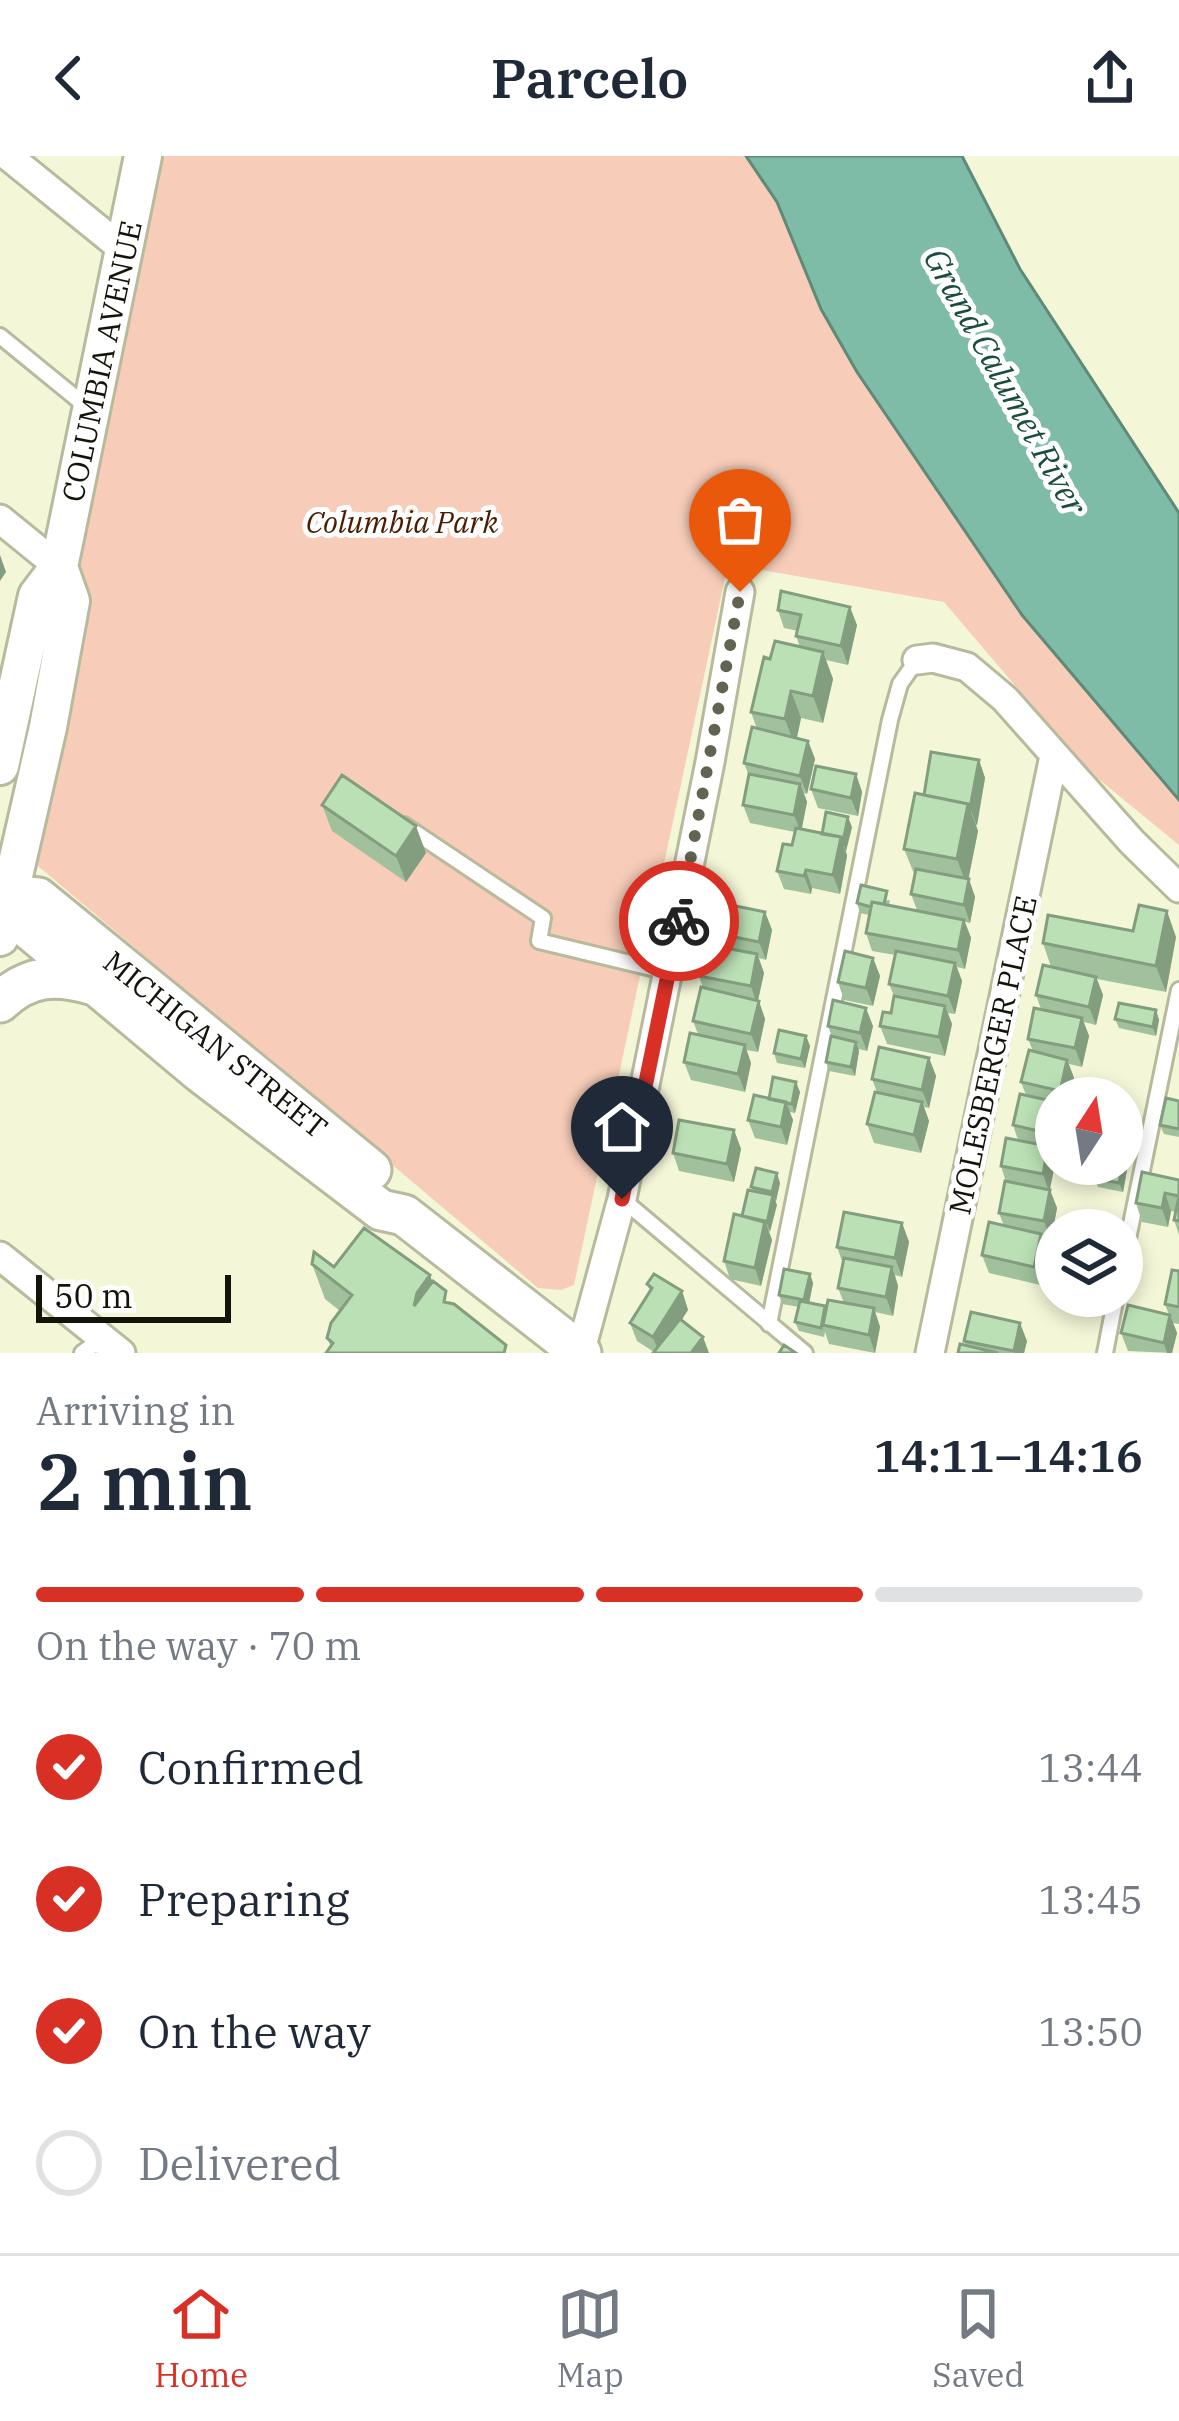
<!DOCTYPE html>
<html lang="en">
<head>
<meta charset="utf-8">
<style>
  :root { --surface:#fff; --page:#f6f6f7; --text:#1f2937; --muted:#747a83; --line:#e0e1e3; --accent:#d93025 }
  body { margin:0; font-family:"IBM Plex Serif",serif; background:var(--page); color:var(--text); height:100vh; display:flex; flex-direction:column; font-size:45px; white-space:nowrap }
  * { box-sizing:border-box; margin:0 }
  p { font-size:39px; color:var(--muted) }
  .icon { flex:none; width:66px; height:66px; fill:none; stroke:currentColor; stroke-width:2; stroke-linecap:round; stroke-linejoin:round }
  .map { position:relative; height:1197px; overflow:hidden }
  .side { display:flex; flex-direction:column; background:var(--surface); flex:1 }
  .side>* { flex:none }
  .needle { width:78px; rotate:12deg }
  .buttons { position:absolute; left:1035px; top:921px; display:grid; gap:24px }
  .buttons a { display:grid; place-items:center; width:108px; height:108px; border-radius:50%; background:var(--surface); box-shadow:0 6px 18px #0003; font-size:60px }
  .scale { position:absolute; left:36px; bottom:30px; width:195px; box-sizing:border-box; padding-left:12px; border:6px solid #131409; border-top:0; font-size:33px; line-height:42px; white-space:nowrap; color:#131409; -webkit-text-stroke:9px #fff; paint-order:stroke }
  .pin { position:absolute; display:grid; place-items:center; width:102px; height:102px; color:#fff; margin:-123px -51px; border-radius:50% 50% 50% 0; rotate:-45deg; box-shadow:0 0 12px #0007 }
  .pin .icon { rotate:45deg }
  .courier { position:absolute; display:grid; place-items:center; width:120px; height:120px; margin:-60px; border:9px solid #d93025; border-radius:50%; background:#fff; color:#222; box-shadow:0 3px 15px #0007 }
  .head em { font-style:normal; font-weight:600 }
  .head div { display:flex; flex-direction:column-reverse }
  .head { display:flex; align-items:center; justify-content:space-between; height:204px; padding:0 36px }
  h1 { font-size:78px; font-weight:600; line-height:90px }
  .bar { display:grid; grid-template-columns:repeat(4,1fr); gap:18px 12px; align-content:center; height:144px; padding:0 36px }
  .bar i { height:15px; border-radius:9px; background:var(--line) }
  .bar .current { background:var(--accent) }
  .bar p { grid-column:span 4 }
  ol { padding:0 36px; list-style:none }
  li { display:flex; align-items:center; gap:36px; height:132px }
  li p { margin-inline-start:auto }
  li .icon { padding:12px; border-radius:50%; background:var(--accent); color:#fff; stroke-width:4 }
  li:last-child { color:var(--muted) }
  li i { width:66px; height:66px; border:6px solid var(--line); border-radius:50% }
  header { display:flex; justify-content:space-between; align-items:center; height:156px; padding:0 36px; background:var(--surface); font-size:54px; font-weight:600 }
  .tab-bar { display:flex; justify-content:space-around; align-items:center; height:168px; border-top:3px solid var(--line); background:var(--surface); font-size:33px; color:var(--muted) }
  .tab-bar a { display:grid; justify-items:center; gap:6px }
  .tab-bar .current { color:var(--accent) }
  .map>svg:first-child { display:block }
</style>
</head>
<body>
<header><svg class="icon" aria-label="back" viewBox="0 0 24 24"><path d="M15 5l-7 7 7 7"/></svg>Parcelo<svg class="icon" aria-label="share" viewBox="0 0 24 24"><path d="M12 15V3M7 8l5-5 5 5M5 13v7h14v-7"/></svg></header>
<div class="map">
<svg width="1179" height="1197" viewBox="0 0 1179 1197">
  <rect width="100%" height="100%" fill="#f4f6d8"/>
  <path fill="#f7cdb9" d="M143,0H747L779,47L821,153L857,216L1022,459L1179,644V689L1085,612L944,446L728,408L574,1129L561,1134L538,1132L38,710L26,573Z"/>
  <path fill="#7fbca8" stroke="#5f8a78" stroke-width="3" d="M746,0H962L1020,113L1179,357V644L1022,459L857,216L821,153L777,46Z"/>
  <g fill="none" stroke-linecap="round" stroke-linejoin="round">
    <defs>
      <path id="service" d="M0,180L87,251
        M404,669L543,762L539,785L668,816
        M622,1043L805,1197
        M1122,1112L1179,834
        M769,1168L890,564L900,528L917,504
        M82,1197L93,1189L106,1191
        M1105,1197L1116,1140"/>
      <path id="minor" d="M8,0L124,94
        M0,363L59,411
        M917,504L933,502L967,511L1005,543L1132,686L1179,732
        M0,1100L121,1197
        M580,1197L622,1043L710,606L740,436
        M930,1197L1054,600"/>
      <path id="tertiary" d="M0,610L37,440L59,411L143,0
        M0,781L48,571L71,445L59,411"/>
      <path id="secondary" d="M0,731L9,739L23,768L200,916L381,1054L404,1059L581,1197
        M9,739L38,742L371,1014
        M0,846C29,818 57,818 94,829"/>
    </defs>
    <use href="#service" stroke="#b8ba9d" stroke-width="20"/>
    <use href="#minor" stroke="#b8ba9d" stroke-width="33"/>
    <use href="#tertiary" stroke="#b8ba9d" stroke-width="42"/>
    <use href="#secondary" stroke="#b8ba9d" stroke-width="45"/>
    <use href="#service" stroke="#fff" stroke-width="14"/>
    <use href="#minor" stroke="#fff" stroke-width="27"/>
    <use href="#tertiary" stroke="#fff" stroke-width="36"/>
    <use href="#secondary" stroke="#fff" stroke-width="39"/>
  </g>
  <path fill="#a1c19c" d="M778,454L857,469L848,509L826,504L833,523L823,567L801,562L797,582L808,585L815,603L807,638L804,637L807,646L801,673L822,678L852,671L846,695L847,700L840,738L812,732L811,738L784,733L777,715L792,689L795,676L750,667L743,649L749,620L744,607L757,573L751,556L770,503L800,491L796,480L798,475L784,472Z
    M979,604L985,622L976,670L978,675L968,723L975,741L970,767L965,766L971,782L965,813L957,811L962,825L955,858L948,857L952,868L945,900L887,888L880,870L891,857L894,840L889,828L895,799L872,795L866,777L869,759L860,757L857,747L890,744L889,749L917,754L911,738L915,720L904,693L924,639Z
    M856,618L862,636L858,660L818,652L811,633Z
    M322,649L426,697L406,726L332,675Z
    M765,756L772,774L766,804L759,802L764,817L758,845L765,863L758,896L746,894L751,907L745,936L691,924L684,906L698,878L693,865L703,832L699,820L715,790L710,776Z
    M1133,775L1176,781L1166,836L1097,823L1103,839L1096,869L1084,866L1089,880L1082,911L1069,908L1074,922L1069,942H1056V996L1050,994L1055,1008L1050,1034L1057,1052L1051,1084L1043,1082L1048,1097L1040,1129L989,1117L982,1099L1004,1070L999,1057L1006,1026L1001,1010L1018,984L1013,969L1026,939L1021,926L1033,895L1028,883L1041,853L1036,839L1051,811L1043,787Z
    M873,802L880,820L873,850L844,844L838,826Z
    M1156,854L1159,864L1156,880L1119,872L1115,863Z
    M828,870H873L867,895L859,893L855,920L829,915L826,906L832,881Z
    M806,880L810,890L805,912L777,907L774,897Z
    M929,902L936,920L929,952L924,951L929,965L921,997L874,987L867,968L877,936L872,923Z
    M800,936L795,957L789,956L793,964L787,989L755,982L748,964Z
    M1179,945V981L1164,978L1160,969Z
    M734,974L741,993L734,1026L679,1015L673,997Z
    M1127,1014L1123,1036L1098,1031L1094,1022Z
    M1179,1024V1079L1174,1064L1175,1056L1171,1055L1168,1071L1142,1066L1136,1047Z
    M780,1027L769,1076L772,1084L761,1130L730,1123L724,1105L753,1035L751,1031Z
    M902,1067L909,1086L902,1121L895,1119L898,1130L893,1160L875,1156L880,1171L875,1197L829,1188L825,1176L824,1181L799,1175L795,1166L799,1151L782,1148L779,1139L810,1118L813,1127L809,1147L825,1150L844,1147L838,1132L843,1108L837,1091Z
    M312,1108L334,1111L430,1119L331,1191L327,1182L340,1155L325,1143Z
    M1179,1115V1168L1173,1167L1177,1177L1172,1197L1128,1195L1121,1177L1169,1159L1165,1148Z
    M647,1128L682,1135L688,1154L654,1196L637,1185L630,1167L650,1135Z
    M964,1185H1027L1024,1197H958L966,1190Z"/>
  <path fill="#839d7f" d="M0,399L6,416L0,425Z
    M850,451L857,469L848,509L841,490Z
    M823,496L833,523L823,567L813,540Z
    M791,535L801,562L795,590L785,563Z
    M808,585L815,603L807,638L800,620Z
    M979,604L985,622L977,670L970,652Z
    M856,618L862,636L858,660L851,642Z
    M800,628L807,646L801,677L794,659Z
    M968,648L978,675L967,730L957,703Z
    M848,661L852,671L846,695L843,686Z
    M416,670L426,697L406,726L396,700Z
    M841,681L847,700L840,738L833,719Z
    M806,714L812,732L811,738L804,720Z
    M969,723L975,741L970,767L964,749Z
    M1167,755L1176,781L1166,836L1156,810Z
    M765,756L772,774L766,804L759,786Z
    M964,764L971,782L965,813L958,794Z
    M757,798L764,817L757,848L751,830Z
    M873,802L880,820L873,850L866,832Z
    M955,807L962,825L955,858L948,840Z
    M1096,821L1103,839L1096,869L1089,851Z
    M759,845L765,863L758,896L751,878Z
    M945,850L952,868L945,900L939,881Z
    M866,852L873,870L867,895L860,877Z
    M1156,854L1159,864L1156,880L1153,871Z
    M1082,862L1089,880L1082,911L1075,892Z
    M806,880L810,890L805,912L801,903Z
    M856,886L859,895L855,920L851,911Z
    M745,889L751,907L745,936L738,918Z
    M929,902L936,920L929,952L922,934Z
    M1067,904L1074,922L1069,942H1063L1060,935Z
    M796,926L800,936L795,957L792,948Z
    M786,946L793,964L787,989L781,971Z
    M922,946L929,965L921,997L914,979Z
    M734,974L741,993L734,1026L727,1008Z
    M1048,990L1055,1008L1049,1036L1043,1018Z
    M1124,1004L1127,1014L1123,1036L1119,1027Z
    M777,1017L780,1027L776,1045L772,1036Z
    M1050,1034L1057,1052L1051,1084L1044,1065Z
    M1165,1037L1171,1055L1168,1071L1162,1052Z
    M773,1039L777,1049L770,1076L767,1067Z
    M765,1065L772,1084L761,1130L755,1112Z
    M902,1067L909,1086L902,1121L895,1102Z
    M1041,1078L1048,1097L1040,1129L1034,1111Z
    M892,1111L898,1130L893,1160L886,1141Z
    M810,1118L813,1127L808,1153L804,1144Z
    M430,1119L443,1154L414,1150L417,1137Z
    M682,1135L688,1154L661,1197H659L653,1181Z
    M874,1152L880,1171L875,1197L869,1179Z
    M1170,1159L1177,1177L1172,1197H1167L1164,1187Z
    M1020,1167L1027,1185L1024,1197H1015Z
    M703,1181L709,1197H691Z"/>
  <path fill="#bbe0b5" stroke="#839d7f" stroke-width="3" d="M781,435L850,451L841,490L796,480L801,459L778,454Z
    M775,485L823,496L813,540L791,535L785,563L751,556L764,501L770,503Z
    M752,571L808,585L800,620L744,607Z
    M931,596L979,604L970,652L968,648L924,639Z
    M816,610L856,618L851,642L811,633Z
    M749,618L800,628L794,659L743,649Z
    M342,619L416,670L396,700L322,649Z
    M915,637L968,648L957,703L904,693Z
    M826,656L848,661L843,686L841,681L822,678Z
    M796,672L841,681L833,719L806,714L804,720L777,715L783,688L792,689Z
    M916,713L969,723L964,749L911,738Z
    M861,729L887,735L884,748L872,746L871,751L857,747Z
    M716,746L765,756L759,786L710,776Z
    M872,746L964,764L958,794L866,777Z
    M1139,749L1167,755L1156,810L1043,787L1048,759L1133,775Z
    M705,788L757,798L751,830L699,820Z
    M845,795L873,802L866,832L838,826Z
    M896,795L955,807L948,840L889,828Z
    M1043,809L1096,821L1089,851L1036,839Z
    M701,831L759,845L751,878L693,865Z
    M894,840L945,850L939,881L880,870L883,856L891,857Z
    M833,844L866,852L860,877L828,870Z
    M1119,847L1156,854L1153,871L1115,863Z
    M1034,852L1082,862L1075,892L1028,883Z
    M779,874L806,880L801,903L774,897Z
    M690,877L745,889L738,918L684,906Z
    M831,880L856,886L851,911L826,906Z
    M879,891L929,902L922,934L872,923Z
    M1029,894L1067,904L1060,935L1021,926Z
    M773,921L796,926L792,948L769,943Z
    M875,936L922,946L914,979L867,968Z
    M1020,938L1056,946V979L1013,969Z
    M754,939L786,946L781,971L748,964Z
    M1166,942L1179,945V973L1160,969Z
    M679,964L734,974L727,1008L673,997Z
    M1006,982L1048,990L1043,1018L1001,1010Z
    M1122,1004H1124L1119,1027L1094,1022L1097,1008H1122Z
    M756,1012L777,1017L772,1036L751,1031Z
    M1142,1016L1179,1024V1065L1174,1064L1179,1040L1165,1037L1162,1052L1136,1047Z
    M1005,1025L1050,1034L1044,1065L999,1057Z
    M748,1034L773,1039L767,1067L742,1060Z
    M844,1056L902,1067L895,1102L837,1091Z
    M734,1058L765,1065L755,1112L724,1105Z
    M989,1066L1041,1078L1034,1111L982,1099Z
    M364,1072L430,1119L417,1137L414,1150L433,1125L446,1135L444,1146L454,1148L506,1189L504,1197H326L333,1187L327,1182L331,1167L352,1139L312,1108L314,1096L334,1111Z
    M844,1102L892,1111L886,1141L838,1132Z
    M784,1113L810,1118L804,1144L779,1139Z
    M1172,1114L1179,1115V1151L1165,1148Z
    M654,1118L682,1135L653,1181L630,1167L652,1132L647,1128Z
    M828,1144L874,1152L869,1179L823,1169Z
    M800,1145L825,1150L821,1172L795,1166Z
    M1128,1149L1170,1159L1164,1187L1121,1177Z
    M971,1156L1020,1167L1014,1195L964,1185Z
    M680,1163L703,1181L691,1197H653Z
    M960,1188L998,1197H958Z
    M784,1189L796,1197H779Z"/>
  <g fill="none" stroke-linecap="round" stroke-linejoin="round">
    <path stroke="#626351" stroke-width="12" stroke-dasharray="0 21.6" d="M679,765L740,436"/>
    <path stroke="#d93025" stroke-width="15" d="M622,1043L679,765"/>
  </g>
  <g text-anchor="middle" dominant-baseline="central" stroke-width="10" stroke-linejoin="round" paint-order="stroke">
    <g font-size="30" fill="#131409" stroke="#fff">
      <text transform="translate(101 205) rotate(-78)">COLUMBIA AVENUE</text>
      <text transform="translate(216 888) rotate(39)">MICHIGAN STREET</text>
      <text transform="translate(992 899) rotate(-78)">MOLESBERGER PLACE</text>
    </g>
    <g font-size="30" font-style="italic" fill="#4a1c01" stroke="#fff">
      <text x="402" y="365">Columbia Park</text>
    </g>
    <g font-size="33" font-style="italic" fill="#1a4d3f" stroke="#fff">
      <text transform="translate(1006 225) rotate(61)">Grand Calumet River</text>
    </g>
  </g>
</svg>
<div class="buttons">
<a><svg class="needle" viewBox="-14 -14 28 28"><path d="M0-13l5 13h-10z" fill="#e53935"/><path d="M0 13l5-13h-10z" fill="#747a83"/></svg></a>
<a><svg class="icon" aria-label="layers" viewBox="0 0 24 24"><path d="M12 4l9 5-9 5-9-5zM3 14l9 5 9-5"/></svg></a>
</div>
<div class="scale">50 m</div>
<div class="pin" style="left:740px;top:436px;background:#ea580c"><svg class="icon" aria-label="bag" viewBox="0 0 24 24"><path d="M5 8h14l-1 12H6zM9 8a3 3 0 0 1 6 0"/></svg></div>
<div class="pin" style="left:622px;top:1043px;background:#1f2937"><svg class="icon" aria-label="home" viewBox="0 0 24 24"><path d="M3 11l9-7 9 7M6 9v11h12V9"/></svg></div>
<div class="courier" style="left:679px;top:765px"><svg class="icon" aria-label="bike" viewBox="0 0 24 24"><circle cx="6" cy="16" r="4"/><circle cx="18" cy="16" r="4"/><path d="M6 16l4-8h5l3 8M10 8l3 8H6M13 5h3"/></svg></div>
</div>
<section class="side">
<div class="head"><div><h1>2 min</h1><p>Arriving in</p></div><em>14:11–14:16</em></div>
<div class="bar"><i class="current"></i><i class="current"></i><i class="current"></i><i></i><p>On the way · 70 m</p></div>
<ol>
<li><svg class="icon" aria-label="check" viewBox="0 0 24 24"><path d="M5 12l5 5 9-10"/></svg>Confirmed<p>13:44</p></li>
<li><svg class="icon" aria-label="check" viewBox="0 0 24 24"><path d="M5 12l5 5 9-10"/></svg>Preparing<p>13:45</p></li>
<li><svg class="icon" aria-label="check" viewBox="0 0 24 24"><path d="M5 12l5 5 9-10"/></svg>On the way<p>13:50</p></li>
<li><i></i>Delivered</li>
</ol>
</section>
<nav class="tab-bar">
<a class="current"><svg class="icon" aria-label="home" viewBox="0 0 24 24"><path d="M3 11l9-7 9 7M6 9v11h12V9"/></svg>Home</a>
<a><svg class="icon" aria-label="map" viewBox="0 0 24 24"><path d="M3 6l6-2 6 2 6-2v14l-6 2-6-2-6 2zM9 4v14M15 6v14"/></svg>Map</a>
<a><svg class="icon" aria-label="saved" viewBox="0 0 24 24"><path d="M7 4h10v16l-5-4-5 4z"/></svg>Saved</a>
</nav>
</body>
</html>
